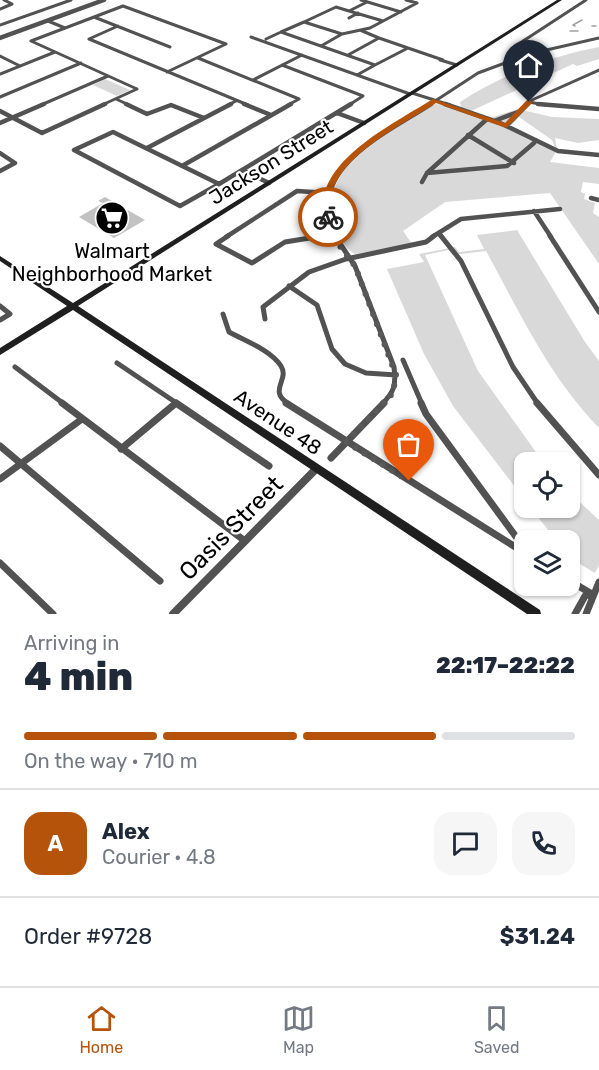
<!DOCTYPE html>
<html lang="en">
<head>
<meta charset="utf-8">
<style>
  :root { --surface:#fff; --page:#f6f6f7; --text:#1f2937; --muted:#747a83; --line:#e0e1e3; --accent:#b45309 }
  body { margin:0; font-family:Rubik,sans-serif; background:var(--page); color:var(--text); height:100vh; display:flex; flex-direction:column; font-size:22px; white-space:nowrap }
  * { box-sizing:border-box; margin:0 }
  p { font-size:20px; color:var(--muted) }
  .icon { flex:none; width:33px; height:33px; fill:none; stroke:currentColor; stroke-width:2; stroke-linecap:round; stroke-linejoin:round }
  .map { position:relative; height:614px; overflow:hidden }
  .details { display:flex; flex-direction:column; background:var(--surface); flex:1 }
  .details>* { flex:none }
  .buttons { position:absolute; left:514px; top:452px; display:grid; gap:12px }
  .buttons a { display:grid; place-items:center; width:66px; height:66px; border-radius:12px; background:var(--surface); box-shadow:0 2px 4px #0004; font-size:30px }
  .pin { position:absolute; display:grid; place-items:center; width:51px; height:51px; color:#fff; margin:-62px -26px; border-radius:50% 50% 50% 0; rotate:-45deg; box-shadow:0 0 6px #0007 }
  .pin .icon { rotate:45deg }
  .courier { position:absolute; display:grid; place-items:center; width:60px; height:60px; margin:-30px; border:4px solid #b45309; border-radius:50%; background:#fff; color:#222; box-shadow:0 2px 8px #0007 }
  .summary em { font-style:normal; font-weight:800 }
  .summary div { display:flex; flex-direction:column-reverse }
  .summary { display:flex; align-items:center; justify-content:space-between; height:102px; padding:0 24px }
  h1 { font-size:39px; font-weight:800; line-height:45px }
  .bar { display:grid; grid-template-columns:repeat(4,1fr); gap:9px 6px; align-content:center; height:72px; padding:0 24px }
  .bar i { height:8px; border-radius:4px; background:var(--line) }
  .bar .current { background:var(--accent) }
  .bar p { grid-column:span 4 }
  .line { display:flex; align-items:center; gap:15px; padding:0 24px; border-top:2px solid var(--line) }
  .line div { flex:1 }
  .round { display:grid; place-items:center; flex:none; width:63px; height:63px; border-radius:18px; background:var(--page) }
  .dock { display:flex; justify-content:space-around; align-items:center; height:84px; border-top:2px solid var(--line); background:var(--surface); font-size:16px; color:var(--muted) }
  .dock a { display:grid; justify-items:center; gap:3px }
  .dock .current { color:var(--accent) }
  .map>svg:first-child { display:block }
</style>
</head>
<body>
<div class="map">
<svg width="599" height="614" viewBox="0 0 599 614">
  <rect width="100%" height="100%" fill="#fff"/>
  <path fill="#d9d9d9" fill-rule="evenodd" d="M599,47V59L577,66L573,64L471,111L490,118L518,109L552,117L599,119V140L578,143L555,138L557,150L550,162L599,168V184L583,182L581,192L585,194L584,199L595,203L593,213L599,217V264L550,193L445,202L403,231L412,244L355,254C345,250 339,235 335,224C315,164 395,130 435,104L461,107L460,102C504,74 548,57 599,47ZM519,117L552,140L555,148L511,126Z
    M105,79L130,90L117,96L93,85Z
    M517,230L585,342L599,361V428C549,376 520,313 486,251L453,255L449,250L425,255L478,371L543,462H525V500L453,406L424,354L387,269L424,262L419,254L455,247L459,252L484,249L477,235Z
    M570,493L599,520V565L595,573L570,558V540H556L530,507H570Z"/>
  <g fill="none" stroke-linecap="round" stroke-linejoin="round">
    <path stroke="#a0a0a0" stroke-width="1.5" d="M575,26L573,25L582,20
      M592,26H596
      M570,31H578"/>
  </g>
  <path fill="#c2c2c2" d="M105,197L145,220L114,238L79,217L103,203L98,201Z"/>
  <g fill="none" stroke-linecap="round" stroke-linejoin="round">
    <path stroke="#525252" stroke-width="3" d="M4,0L12,4
      M361,0L401,12
      M367,2L349,11L383,21
      M0,9L12,4
      M94,17L170,47
      M349,18L358,13
      M48,21L65,28
      M304,22L336,7L349,11
      M0,25L71,0
      M360,30L379,38
      M281,32L304,22L342,34L321,46
      M342,34L370,28L417,3L406,0
      M251,37L410,94
      M89,39L248,105
      M89,39L118,26
      M266,39L281,32L375,65L357,75
      M31,41L123,6L226,44
      M31,41L137,89
      M408,48L443,60
      M529,54L517,45L586,0
      M348,55L379,38L408,48L375,65
      M0,56L20,66
      M198,58L299,99
      M440,60L457,65
      M282,65L363,96
      M167,72L226,44
      M0,74L55,52
      M253,80L302,55
      M412,93L450,105
      M0,97L81,63
      M116,99L129,105
      M529,102L545,105
      M41,105L108,76
      M102,105L137,89
      M228,105L236,101
      M288,105L299,99
      M349,105L363,96
      M429,105L478,73L529,54L599,38
      M527,105L532,100L599,70"/>
    <path stroke="#525252" stroke-width="4.5" d="M126,104L147,114L171,105L204,118
      M244,104L271,115
      M445,104L500,123L558,151L599,155
      M538,104L599,109
      M0,111L42,133L105,104
      M337,113L364,123
      M494,121L518,112
      M0,123L44,104
      M506,126L528,104
      M113,132L219,184L180,206L74,150Z
      M468,135L514,163
      M147,148L231,104
      M0,153L15,163L0,171
      M182,166L291,104
      M242,170L269,183
      M427,173L507,166L534,143
      M422,182L427,173L487,119
      M219,184L351,104
      M591,198L599,200
      M534,211L551,237
      M439,234L442,237
      M226,237L297,191L328,193
      M313,237L333,234
      M335,237C303,169 385,134 431,104
      M432,237L461,219L560,209"/>
    <path stroke="#525252" stroke-width="5" d="M228,236L216,244L252,263L285,242L322,236
      M335,236L355,266L394,367C396,385 395,391 382,404
      M441,236L461,261L513,367L538,404
      M550,236L599,312
      M289,286L317,305L332,349L345,364L366,373L396,375
      M0,306L10,314L0,320
      M223,314L229,332C245,341 271,350 281,366C290,380 267,391 289,404
      M265,319L263,307L309,272L346,259L426,242L434,236
      M403,360L422,404
      M117,363L178,404
      M15,367L64,404"/>
    <path stroke="#525252" stroke-width="7" d="M62,403L245,541
      M176,403L269,466
      M286,403L525,553
      M421,403L426,414L525,549
      M537,403L599,475
      M0,446L160,581
      M121,449L176,403
      M331,458L384,403
      M0,479L82,419
      M0,563L53,614
      M570,581L592,594
      M575,614L585,596L592,594
      M586,614L599,582"/>
    <path stroke="#525252" stroke-width="4.5" d="M0,38L104,0"/>
    <path stroke="#525252" stroke-width="8" d="M173,614L316,469"/>
    <path fill="#1f1f1f" fill-rule="evenodd" d="M557,0H562L78,306L540,610L541,614H527L73,310L0,355V348L67,306L0,261V256L73,303Z"/>
  </g>
  <path fill="#b45309" d="M433,99L505,123L527,100L533,102L506,128L436,103C405,123 340,155 332,194C331,201 332,210 332,217L325,219C309,164 395,123 433,99Z"/>
  <g fill="none" stroke-linecap="round" stroke-linejoin="round">
    <path stroke="#595959" stroke-width="6" stroke-dasharray="0 10.8" d="M328,217L339,245L355,266L396,375L393,393L346,442L409,481"/>
  </g>
  <defs>
    <symbol id="supermarket-disc" viewBox="-11 -11 22 22"><circle r="9.5" fill="#000" stroke="#fff"/><path d="M-6-5.5h2.5l.6 2H6L4.5 2H-2.5L-4.4-4H-6ZM-1.5 3.2a1.3 1.3 0 1 0 .1 0ZM3 3.2a1.3 1.3 0 1 0 .1 0Z" fill="#fff"/></symbol>
  </defs>
  <g fill-rule="evenodd">
    <use href="#supermarket-disc" x="93" y="199" width="38" height="38"/>
  </g>
  <g text-anchor="middle" dominant-baseline="central" stroke-width="4.5" stroke-linejoin="round" paint-order="stroke">
    <g font-size="20" fill="#000" stroke="#fff">
      <text transform="translate(271 162) rotate(-32)">Jackson Street</text>
      <text transform="translate(278 422) rotate(34)">Avenue 48</text>
    </g>
    <g font-size="20" fill="#000" stroke="#fff">
      <text x="112" y="251">Walmart<tspan x="112" dy="23">Neighborhood Market</tspan></text>
    </g>
    <g font-size="24" fill="#000" stroke="#fff">
      <text transform="translate(231 528) rotate(-45)">Oasis Street</text>
    </g>
  </g>
</svg>
<div class="buttons">
<a><svg class="icon" aria-label="locate" viewBox="0 0 24 24"><circle cx="12" cy="12" r="6"/><path d="M12 2v4M12 18v4M2 12h4M18 12h4"/></svg></a>
<a><svg class="icon" aria-label="layers" viewBox="0 0 24 24"><path d="M12 4l9 5-9 5-9-5zM3 14l9 5 9-5"/></svg></a>
</div>
<div class="pin" style="left:409px;top:481px;background:#ea580c"><svg class="icon" aria-label="bag" viewBox="0 0 24 24"><path d="M5 8h14l-1 12H6zM9 8a3 3 0 0 1 6 0"/></svg></div>
<div class="pin" style="left:529px;top:102px;background:#1f2937"><svg class="icon" aria-label="home" viewBox="0 0 24 24"><path d="M3 11l9-7 9 7M6 9v11h12V9"/></svg></div>
<div class="courier" style="left:328px;top:217px"><svg class="icon" aria-label="bike" viewBox="0 0 24 24"><circle cx="6" cy="16" r="4"/><circle cx="18" cy="16" r="4"/><path d="M6 16l4-8h5l3 8M10 8l3 8H6M13 5h3"/></svg></div>
</div>
<section class="details">
<div class="summary"><div><h1>4 min</h1><p>Arriving in</p></div><em>22:17–22:22</em></div>
<div class="bar"><i class="current"></i><i class="current"></i><i class="current"></i><i></i><p>On the way · 710 m</p></div>
<div class="line" style="height:108px"><b class="round" style="background:var(--accent);color:#fff">A</b><div><b>Alex</b><p>Courier · 4.8</p></div><a class="round"><svg class="icon" aria-label="chat" viewBox="0 0 24 24"><path d="M4 5h16v11H9l-5 4z"/></svg></a><a class="round"><svg class="icon" aria-label="phone" viewBox="0 0 24 24"><path d="M5 4h4l2 5-3 2q2 4 5 5l2-3 5 2v4C11 20 4 13 5 4z"/></svg></a></div>
<div class="line" style="height:78px"><div>Order #9728</div><b>$31.24</b></div>
</section>
<nav class="dock">
<a class="current"><svg class="icon" aria-label="home" viewBox="0 0 24 24"><path d="M3 11l9-7 9 7M6 9v11h12V9"/></svg>Home</a>
<a><svg class="icon" aria-label="map" viewBox="0 0 24 24"><path d="M3 6l6-2 6 2 6-2v14l-6 2-6-2-6 2zM9 4v14M15 6v14"/></svg>Map</a>
<a><svg class="icon" aria-label="saved" viewBox="0 0 24 24"><path d="M7 4h10v16l-5-4-5 4z"/></svg>Saved</a>
</nav>
</body>
</html>
